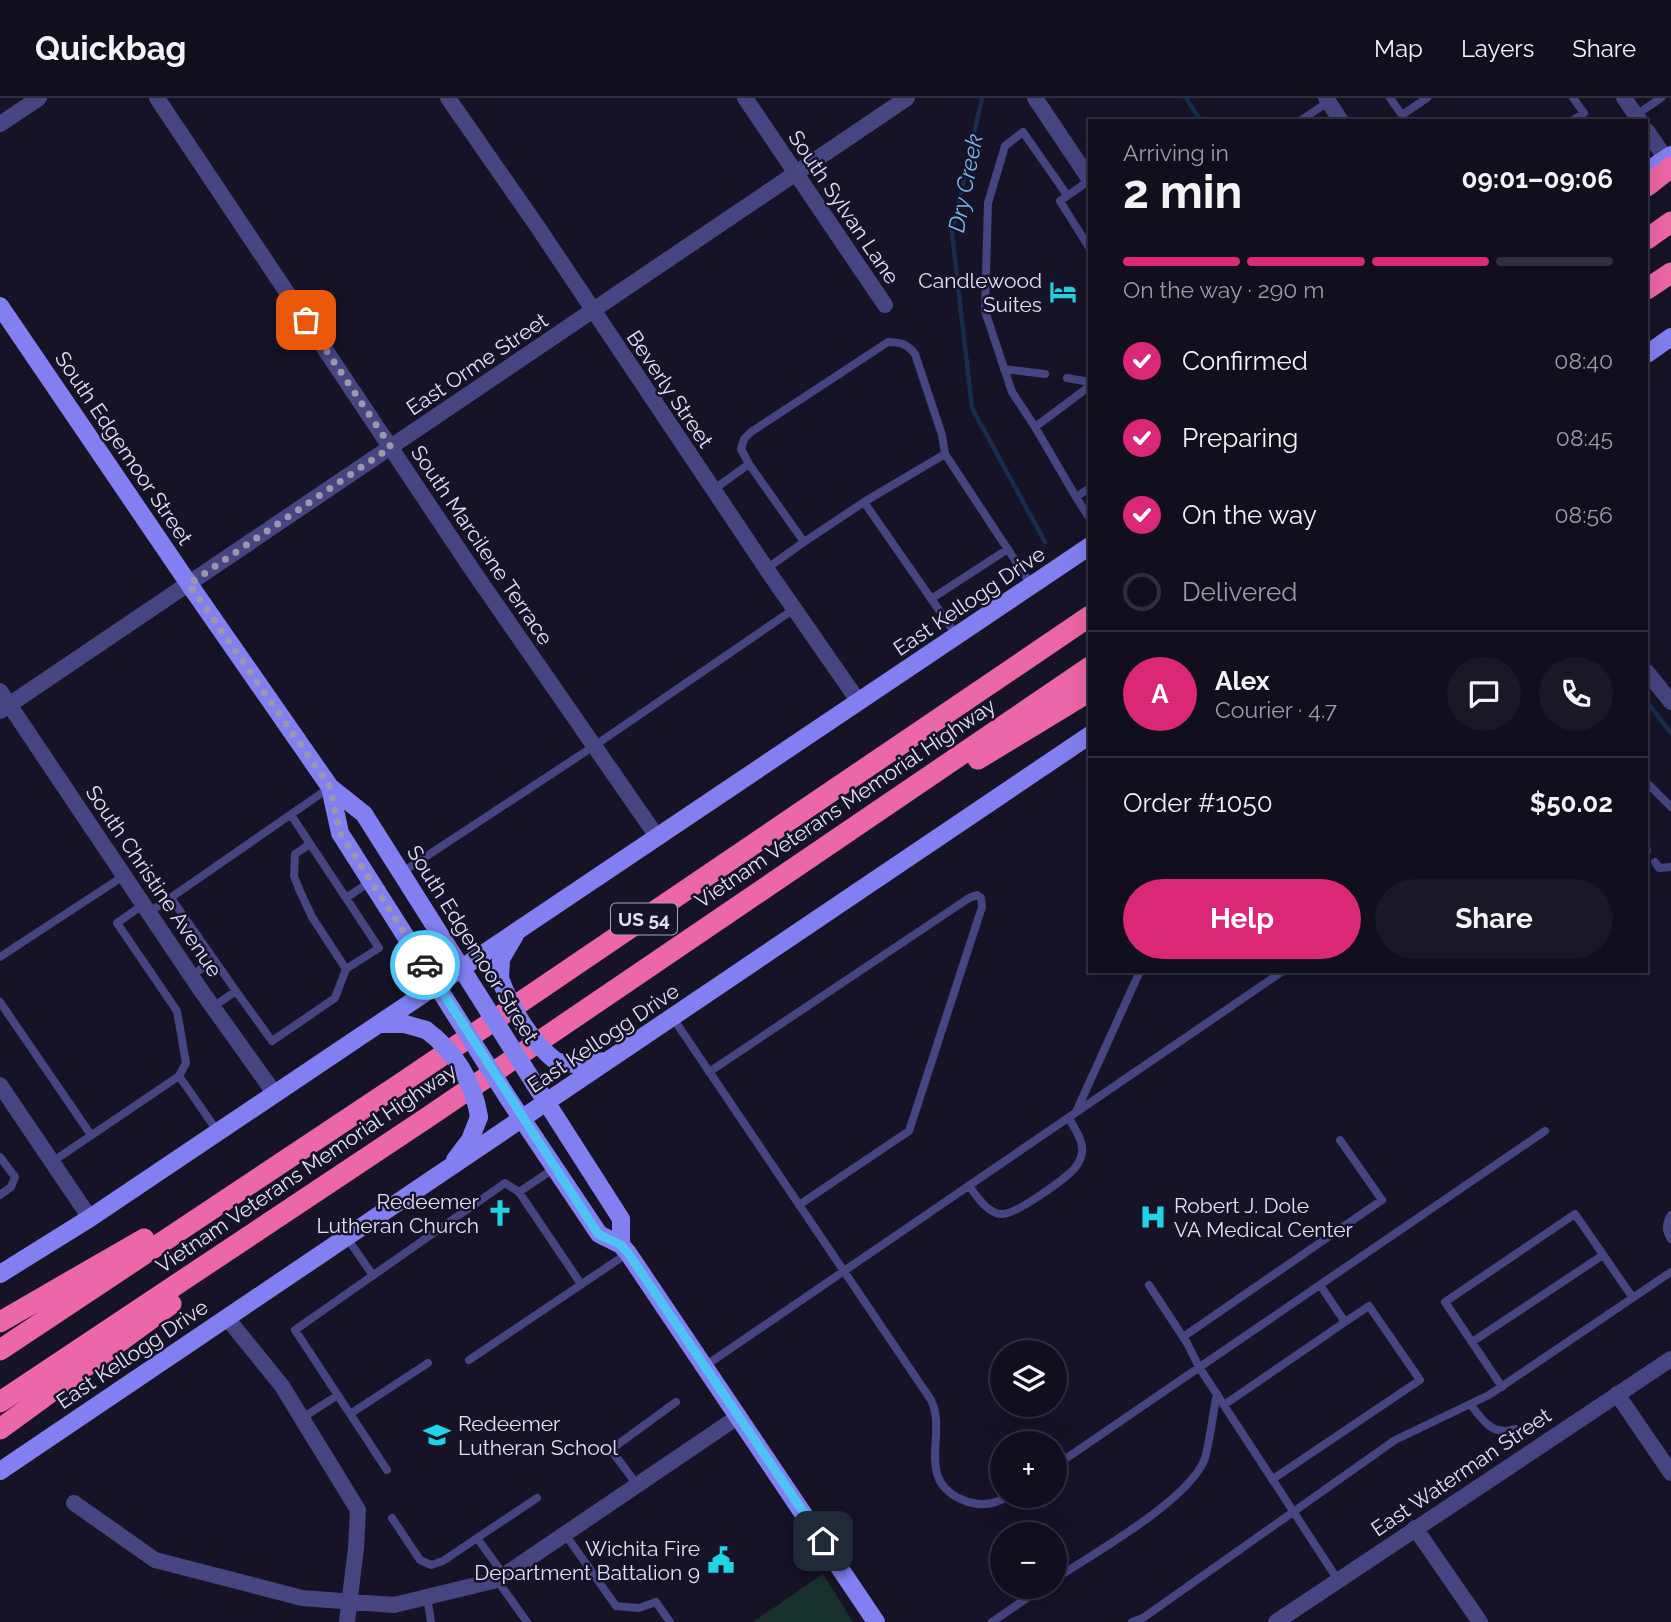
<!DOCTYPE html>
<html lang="en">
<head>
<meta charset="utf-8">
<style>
  :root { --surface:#110e1d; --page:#1a1726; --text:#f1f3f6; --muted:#9c9ca4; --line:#302e3b; --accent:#db2777 }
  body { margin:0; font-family:Raleway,sans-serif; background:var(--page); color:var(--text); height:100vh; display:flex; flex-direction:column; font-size:26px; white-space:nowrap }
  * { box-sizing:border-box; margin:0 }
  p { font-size:23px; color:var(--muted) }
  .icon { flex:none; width:38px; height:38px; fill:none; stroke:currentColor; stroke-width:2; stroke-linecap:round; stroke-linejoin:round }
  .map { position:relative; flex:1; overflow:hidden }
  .drawer { position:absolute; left:1088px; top:21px; width:560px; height:854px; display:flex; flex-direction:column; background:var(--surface); border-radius:0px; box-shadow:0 7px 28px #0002,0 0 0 2px var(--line) }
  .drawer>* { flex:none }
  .buttons { position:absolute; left:990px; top:1242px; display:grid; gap:14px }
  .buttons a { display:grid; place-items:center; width:77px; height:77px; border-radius:50%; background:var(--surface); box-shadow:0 7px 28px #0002,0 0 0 2px var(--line); font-size:35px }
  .pin { position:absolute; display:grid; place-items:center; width:60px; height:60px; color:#fff; margin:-30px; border-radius:14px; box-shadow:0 4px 10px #0006 }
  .courier { position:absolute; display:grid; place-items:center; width:70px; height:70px; margin:-35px; border:5px solid #4fc3f7; border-radius:50%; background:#fff; color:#222; box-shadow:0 2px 9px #0007 }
  .overview em { font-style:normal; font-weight:700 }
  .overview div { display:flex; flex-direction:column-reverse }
  .overview { display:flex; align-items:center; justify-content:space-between; height:119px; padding:0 35px }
  h1 { font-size:46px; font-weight:700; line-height:52px }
  .bar { display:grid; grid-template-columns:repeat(4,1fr); gap:10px 7px; align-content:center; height:84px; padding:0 35px }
  .bar i { height:9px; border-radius:5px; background:var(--line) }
  .bar .selected { background:var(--accent) }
  .bar p { grid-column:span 4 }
  .line { display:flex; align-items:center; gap:18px; padding:0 35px; border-top:2px solid var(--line) }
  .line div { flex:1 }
  .round { display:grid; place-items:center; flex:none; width:74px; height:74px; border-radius:37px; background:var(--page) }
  ol { padding:0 35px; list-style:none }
  li { display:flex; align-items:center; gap:21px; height:77px }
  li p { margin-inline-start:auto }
  li .icon { padding:7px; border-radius:50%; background:var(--accent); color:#fff; stroke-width:4 }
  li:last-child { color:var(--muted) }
  li i { width:38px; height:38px; border:4px solid var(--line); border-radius:50% }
  .action { display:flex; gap:14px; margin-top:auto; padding:14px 35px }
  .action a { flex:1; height:80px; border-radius:42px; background:var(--accent); color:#fff; font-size:28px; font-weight:700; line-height:80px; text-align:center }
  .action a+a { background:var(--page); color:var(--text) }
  header { display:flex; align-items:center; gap:42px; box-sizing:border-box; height:98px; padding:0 35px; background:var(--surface); border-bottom:2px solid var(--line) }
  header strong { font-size:33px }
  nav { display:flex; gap:38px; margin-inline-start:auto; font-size:24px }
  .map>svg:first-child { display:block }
</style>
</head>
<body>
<header>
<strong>Quickbag</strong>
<nav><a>Map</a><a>Layers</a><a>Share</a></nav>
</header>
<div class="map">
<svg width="1671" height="1524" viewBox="0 0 1671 1524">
  <rect width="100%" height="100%" fill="#171327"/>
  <path fill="#17312f" d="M823,1476L853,1524H753Z"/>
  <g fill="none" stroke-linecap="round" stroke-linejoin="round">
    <path stroke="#182d4c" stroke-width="4.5" d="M982,0L952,135L972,310L1045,444
      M1186,0L1201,23
      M1647,604L1671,635"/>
    <path stroke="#464481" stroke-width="8" d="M1390,0L1402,17L1427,0
      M1636,17L1661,0
      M1300,23L1328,4
      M1572,23L1584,15L1573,0
      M1090,82L1060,103L1090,151
      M1004,271L1045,276
      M1067,280L1090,284
      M1035,329L1012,294L985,213L988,105L1005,48L1023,34L1067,97
      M1090,390L1076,399L1090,421
      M713,392L749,366
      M1076,399L1035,329L1090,288
      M864,404L945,356
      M804,444L864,404L957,538
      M766,471L804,444L749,366L741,351L744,341L751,334L888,244C901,244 907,246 915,256L942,337L945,356L1032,488
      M931,501L1008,451
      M1647,685L1671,709
      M291,717L346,800L371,783
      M310,746L295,756L294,778L299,791L312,819L346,871L379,850L346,800
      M1647,752V753
      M1655,764L1659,770L1671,769
      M401,775L594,648L794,511
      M171,800L236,893
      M144,806L117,825L177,913L186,965L179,978
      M150,814L329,690
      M0,859L125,777
      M191,878L214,862
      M0,904L91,1037
      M213,909L236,893L272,943L335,900L346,871
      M673,920L931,1302C948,1337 914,1381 963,1402C979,1409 994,1407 1009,1398
      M709,974L969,800L977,797L981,800L982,809L909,1033L799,1107
      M1076,1014L1140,873
      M0,1059L15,1079L11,1089L0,1097
      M52,1064L179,978L218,1034
      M969,1088C977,1098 987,1115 1001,1116C1014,1118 1060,1084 1071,1074C1076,1070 1081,1062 1082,1055C1084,1043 1074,1030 1069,1020
      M519,1094L581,1186
      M1671,1117C1666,1126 1665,1132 1671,1141
      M347,1140L372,1176
      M1149,1187L1187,1245L1199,1269L1338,1482
      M1183,1239L1382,1102L1340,1042
      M1472,1244L1603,1157
      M469,1262L628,1155
      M705,1268L1283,873
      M1502,1289L1445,1204L1575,1116L1633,1200
      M1224,1307L1345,1224
      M1471,1307C1482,1322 1494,1339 1515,1331
      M350,1316L428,1265
      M302,1320L338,1297
      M1055,1368L1545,1033
      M387,1372L295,1232L505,1085L519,1094L555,1070
      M1273,1381L1420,1282L1369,1208L1345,1224L1320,1187
      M638,1388L614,1356L613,1350L676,1304
      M392,1420L420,1462L431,1467L443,1463L477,1440
      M565,1436L616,1508L639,1510L656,1504L670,1524
      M504,1477L477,1440L537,1400
      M1055,1481C1096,1454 1182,1406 1203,1365C1209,1354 1213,1312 1217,1296
      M497,1482L527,1524
      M427,1499L431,1524
      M992,1524L1043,1489
      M1132,1524L1143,1520L1395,1342L1489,1297L1671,1174"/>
    <path stroke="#464481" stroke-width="16" d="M157,0L473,473L658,740
      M448,0L537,128L770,476L859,604
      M745,0L885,207
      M1035,0L1090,82
      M1326,0L1341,23
      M1624,0L1640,23
      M0,26L39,0
      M1647,33L1666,61
      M1647,574L1671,604
      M0,593L200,891L275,996
      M0,613L907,0
      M0,987L90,1120
      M227,1220L282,1288L358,1412L356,1450L347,1524
      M1617,1296L1671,1375
      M74,1405L155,1462L302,1500L394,1507L497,1482L739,1318
      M1415,1430L1480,1524
      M1276,1524L1671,1261"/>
    <path stroke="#8280f0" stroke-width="18" d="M1647,73L1671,57
      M0,208L189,486L330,689L364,716L477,895
      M1647,256L1671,239
      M330,689L340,735L451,910
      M500,880L501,861L515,837
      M379,926H405L426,932
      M557,964L575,966L606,963
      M534,985L621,1121V1147
      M508,1000L599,1136L621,1147L628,1155L876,1524
      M455,1062L470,1042L479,1019
      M0,1176L90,1120L1090,448
      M0,1373L1090,637"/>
    <path stroke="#ec67a9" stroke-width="21" d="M1647,88L1671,69
      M1647,141L1671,124
      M1647,191L1671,175
      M978,661L1090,593
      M0,1224L144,1141
      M0,1252L406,982L1090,518
      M0,1304L428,1019L1090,569
      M0,1331L171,1206"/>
    <path stroke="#8280f0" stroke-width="18" d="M500,880C511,911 531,944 557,964
      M477,895L534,985
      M451,910L508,1000
      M426,932C454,952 474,985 479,1019"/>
  </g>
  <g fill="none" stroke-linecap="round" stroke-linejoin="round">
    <path stroke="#9a97b1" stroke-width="7" stroke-dasharray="0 12.6" d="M306,222L391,349L189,486L330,689L340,735L425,867"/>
    <path stroke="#4fc3f7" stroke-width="9" d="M425,867L598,1136L621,1147L628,1155L823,1443"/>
  </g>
  <defs>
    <symbol id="hotel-bare" viewBox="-9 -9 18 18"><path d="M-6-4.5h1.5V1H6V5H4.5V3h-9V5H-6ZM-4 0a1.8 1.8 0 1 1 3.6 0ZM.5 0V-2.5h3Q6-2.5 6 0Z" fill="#21d3e4" stroke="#171327" stroke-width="2.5" paint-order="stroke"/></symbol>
    <symbol id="church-bare" viewBox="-9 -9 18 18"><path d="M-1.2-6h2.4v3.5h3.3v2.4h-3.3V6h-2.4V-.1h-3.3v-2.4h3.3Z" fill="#21d3e4" stroke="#171327" stroke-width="2.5" paint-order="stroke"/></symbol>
    <symbol id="hospital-bare" viewBox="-9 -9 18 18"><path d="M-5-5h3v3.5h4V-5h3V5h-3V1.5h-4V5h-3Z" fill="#21d3e4" stroke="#171327" stroke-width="2.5" paint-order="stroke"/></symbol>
    <symbol id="school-bare" viewBox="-9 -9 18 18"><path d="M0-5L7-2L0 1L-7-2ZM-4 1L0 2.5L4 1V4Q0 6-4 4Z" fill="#21d3e4" stroke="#171327" stroke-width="2.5" paint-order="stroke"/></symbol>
    <symbol id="civic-bare" viewBox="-9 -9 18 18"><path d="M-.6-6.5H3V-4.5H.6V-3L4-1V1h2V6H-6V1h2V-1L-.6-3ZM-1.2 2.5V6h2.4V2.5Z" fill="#21d3e4" stroke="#171327" stroke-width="2.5" paint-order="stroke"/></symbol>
  </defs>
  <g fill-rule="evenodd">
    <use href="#hotel-bare" x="1044" y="175" width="38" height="38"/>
    <use href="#church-bare" x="481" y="1096" width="38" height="38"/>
    <use href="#hospital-bare" x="1134" y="1100" width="38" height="38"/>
    <use href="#school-bare" x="418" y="1318" width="38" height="38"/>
    <use href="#civic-bare" x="702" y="1443" width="38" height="38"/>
  </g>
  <g text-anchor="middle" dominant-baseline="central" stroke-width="5" stroke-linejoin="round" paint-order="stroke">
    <rect fill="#171327" stroke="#a4a1bb" stroke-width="2" x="611" y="805.5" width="66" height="31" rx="5"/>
    <g font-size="19" font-weight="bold" fill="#e1defb">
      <text x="644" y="821">US 54</text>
    </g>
    <g font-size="21" fill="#e1defb" stroke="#171327">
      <text transform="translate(844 109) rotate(56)">South Sylvan Lane</text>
      <text transform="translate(477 266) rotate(-34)">East Orme Street</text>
      <text transform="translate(670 291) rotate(56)">Beverly Street</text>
      <text transform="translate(124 350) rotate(56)">South Edgemoor Street</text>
      <text transform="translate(482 447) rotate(56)">South Marcilene Terrace</text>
      <text transform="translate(969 503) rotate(-34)">East Kellogg Drive</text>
      <text transform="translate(845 705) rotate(-34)">Vietnam Veterans Memorial Highway</text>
      <text transform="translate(154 783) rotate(56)">South Christine Avenue</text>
      <text transform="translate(473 846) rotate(58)">South Edgemoor Street</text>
      <text transform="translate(603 940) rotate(-34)">East Kellogg Drive</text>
      <text transform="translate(306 1070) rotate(-34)">Vietnam Veterans Memorial Highway</text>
      <text transform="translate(132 1256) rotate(-34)">East Kellogg Drive</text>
      <text transform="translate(1461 1374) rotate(-34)">East Waterman Street</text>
    </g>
    <g font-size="21" fill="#e1defb" stroke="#171327" text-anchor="end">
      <text x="1042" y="182">Candlewood<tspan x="1042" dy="24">Suites</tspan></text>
      <text x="479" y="1103">Redeemer<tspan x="479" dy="24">Lutheran Church</tspan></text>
      <text x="1174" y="1107" text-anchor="start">Robert J. Dole<tspan x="1174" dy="24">VA Medical Center</tspan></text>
      <text x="458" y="1325" text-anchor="start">Redeemer<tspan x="458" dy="24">Lutheran School</tspan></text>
      <text x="700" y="1450">Wichita Fire<tspan x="700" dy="24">Department Battalion 9</tspan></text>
    </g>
    <g font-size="23" font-style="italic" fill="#78b9ef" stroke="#171327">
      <text transform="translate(965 85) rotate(-79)">Dry Creek</text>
    </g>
  </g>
</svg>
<div class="buttons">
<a><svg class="icon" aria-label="layers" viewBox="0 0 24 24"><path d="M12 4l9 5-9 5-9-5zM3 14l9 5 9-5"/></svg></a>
<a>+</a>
<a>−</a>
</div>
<div class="pin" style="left:306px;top:222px;background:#ea580c"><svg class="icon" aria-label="bag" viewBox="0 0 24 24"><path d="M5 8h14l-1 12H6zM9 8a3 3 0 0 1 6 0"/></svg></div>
<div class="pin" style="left:823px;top:1443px;background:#1f2937"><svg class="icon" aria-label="home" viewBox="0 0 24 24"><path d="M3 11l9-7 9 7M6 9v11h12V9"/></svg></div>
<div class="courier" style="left:425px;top:867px"><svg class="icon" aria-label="car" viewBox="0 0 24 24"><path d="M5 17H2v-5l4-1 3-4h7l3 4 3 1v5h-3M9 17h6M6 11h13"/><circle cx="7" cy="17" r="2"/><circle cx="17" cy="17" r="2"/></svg></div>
<section class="drawer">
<div class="overview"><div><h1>2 min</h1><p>Arriving in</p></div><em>09:01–09:06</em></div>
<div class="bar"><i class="selected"></i><i class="selected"></i><i class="selected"></i><i></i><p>On the way · 290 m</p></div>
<ol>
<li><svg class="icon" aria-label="check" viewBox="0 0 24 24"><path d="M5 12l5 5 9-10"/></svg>Confirmed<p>08:40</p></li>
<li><svg class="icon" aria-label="check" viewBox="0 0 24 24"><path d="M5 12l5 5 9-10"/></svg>Preparing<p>08:45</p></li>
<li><svg class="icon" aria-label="check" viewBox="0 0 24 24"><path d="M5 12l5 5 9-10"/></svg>On the way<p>08:56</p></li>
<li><i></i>Delivered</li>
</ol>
<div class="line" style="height:126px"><b class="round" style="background:var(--accent);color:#fff">A</b><div><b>Alex</b><p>Courier · 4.7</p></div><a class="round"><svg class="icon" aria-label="chat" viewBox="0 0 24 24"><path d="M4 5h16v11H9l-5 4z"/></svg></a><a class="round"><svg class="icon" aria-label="phone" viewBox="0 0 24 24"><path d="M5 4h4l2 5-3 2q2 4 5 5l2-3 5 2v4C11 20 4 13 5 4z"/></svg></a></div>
<div class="line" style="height:91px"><div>Order #1050</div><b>$50.02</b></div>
<div class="action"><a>Help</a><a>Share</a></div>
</section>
</div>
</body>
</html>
